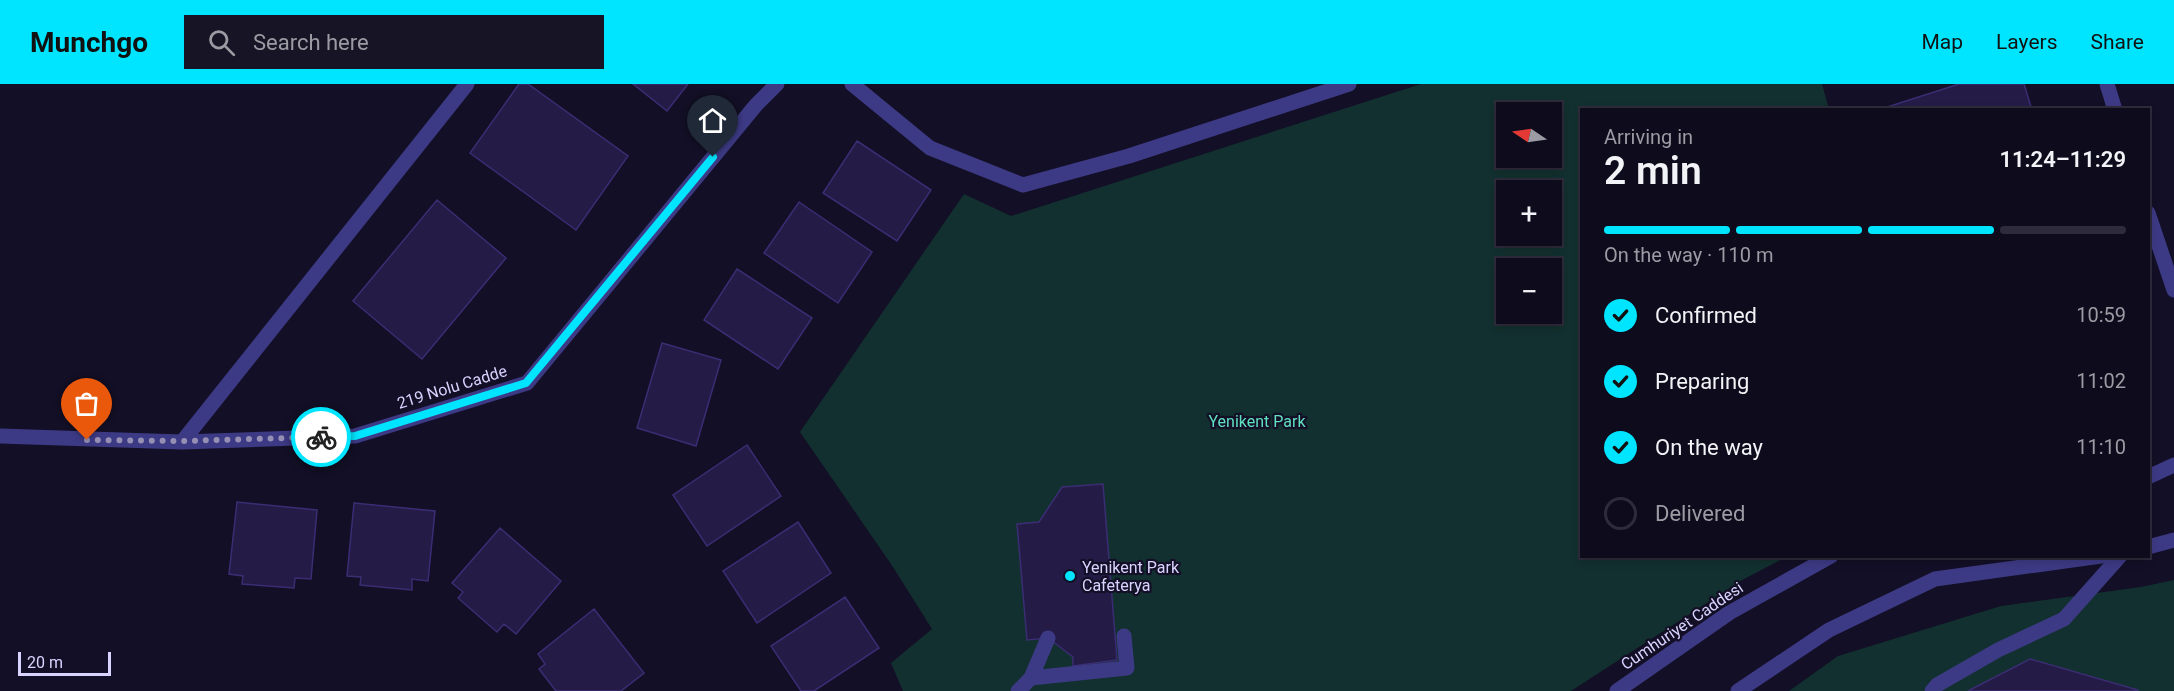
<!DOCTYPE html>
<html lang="en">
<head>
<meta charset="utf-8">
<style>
  :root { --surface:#0e0b1c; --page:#171425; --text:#f1f3f6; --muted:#9b9ba3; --line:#2e2b3b; --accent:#00e5ff }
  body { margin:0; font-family:Roboto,sans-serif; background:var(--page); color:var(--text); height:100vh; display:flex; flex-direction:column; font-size:22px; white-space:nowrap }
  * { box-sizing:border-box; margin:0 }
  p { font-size:20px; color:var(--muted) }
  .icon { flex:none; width:33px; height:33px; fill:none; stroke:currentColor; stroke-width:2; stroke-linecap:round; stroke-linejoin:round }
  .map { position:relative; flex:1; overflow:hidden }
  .sheet { position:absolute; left:1580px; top:24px; width:570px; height:450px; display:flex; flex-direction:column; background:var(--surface); border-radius:0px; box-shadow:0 3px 9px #0003,0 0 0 2px var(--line) }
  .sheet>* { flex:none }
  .needle { width:39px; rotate:283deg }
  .buttons { position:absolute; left:1496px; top:18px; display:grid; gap:12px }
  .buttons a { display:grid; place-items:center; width:66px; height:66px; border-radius:0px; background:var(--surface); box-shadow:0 3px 9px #0003,0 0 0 2px var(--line); font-size:30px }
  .scale { position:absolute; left:18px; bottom:15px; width:93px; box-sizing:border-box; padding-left:6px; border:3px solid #d9d4ff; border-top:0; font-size:16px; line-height:21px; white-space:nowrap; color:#d9d4ff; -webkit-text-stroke:4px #130f26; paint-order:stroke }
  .pin { position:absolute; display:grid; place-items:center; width:51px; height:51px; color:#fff; margin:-62px -26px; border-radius:50% 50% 50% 0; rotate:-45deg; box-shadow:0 0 6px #0007 }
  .pin .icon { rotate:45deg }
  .courier { position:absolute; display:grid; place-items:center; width:60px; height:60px; margin:-30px; border:4px solid #00e5ff; border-radius:50%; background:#fff; color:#222; box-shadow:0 2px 8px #0007 }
  .summary em { font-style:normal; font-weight:600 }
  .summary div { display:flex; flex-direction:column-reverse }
  .summary { display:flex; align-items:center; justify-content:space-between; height:102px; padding:0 24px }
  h1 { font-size:39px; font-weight:600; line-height:45px }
  .bar { display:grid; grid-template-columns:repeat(4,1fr); gap:9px 6px; align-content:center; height:72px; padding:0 24px }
  .bar i { height:8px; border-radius:4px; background:var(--line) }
  .bar .selected { background:var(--accent) }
  .bar p { grid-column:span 4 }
  ol { padding:0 24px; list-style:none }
  li { display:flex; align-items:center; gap:18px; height:66px }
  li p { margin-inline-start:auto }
  li .icon { padding:6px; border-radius:50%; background:var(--accent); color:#111; stroke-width:4 }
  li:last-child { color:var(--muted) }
  li i { width:33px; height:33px; border:3px solid var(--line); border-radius:50% }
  header { display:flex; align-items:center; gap:36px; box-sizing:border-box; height:84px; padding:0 30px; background:var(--accent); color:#111 }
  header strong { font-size:28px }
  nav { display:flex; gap:33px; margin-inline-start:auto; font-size:21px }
  .search { width:420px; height:54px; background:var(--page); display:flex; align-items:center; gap:15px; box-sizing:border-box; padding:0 21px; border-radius:0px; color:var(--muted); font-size:22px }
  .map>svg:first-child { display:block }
</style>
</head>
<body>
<header>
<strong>Munchgo</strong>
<div class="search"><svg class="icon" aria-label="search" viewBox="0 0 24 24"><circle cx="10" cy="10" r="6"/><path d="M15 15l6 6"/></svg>Search here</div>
<nav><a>Map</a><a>Layers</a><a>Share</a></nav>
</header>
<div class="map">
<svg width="2174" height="607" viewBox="0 0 2174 607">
  <rect width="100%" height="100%" fill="#130f26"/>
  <path fill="#12302f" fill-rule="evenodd" d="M1421,0H1822L1829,25L1581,26V472L1786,473L1744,495L1571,607H903L891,579L932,545L893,483L800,348L964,110L1011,132ZM1506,28H1551V74H1506ZM1506,106H1551V152H1506ZM1506,184H1551V230H1506Z
    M2174,496V607H1789L1838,572L2001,522L2141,503Z"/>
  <path fill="#241b47" stroke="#3b2d73" stroke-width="1.5" d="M519,0H528L628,72L576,146L470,69Z
    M633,0H688L667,27Z
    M1959,0H2024L2032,26H1878Z
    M857,57L931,106L897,157L823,109Z
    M437,116L506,174L422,275L353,217Z
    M799,118L872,168L838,219L764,169Z
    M737,185L812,234L778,285L704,236Z
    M662,259L721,276L696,362L637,344Z
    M747,361L781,412L707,462L673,411Z
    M1103,400L1117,576L1073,582V573L1048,554L1027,556L1017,440L1039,438L1062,403Z
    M237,418L317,426L311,495L295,494L294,504L242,500L243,492L229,490Z
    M354,419L435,427L428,497L412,495V506L360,501L361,493L347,492Z
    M798,438L831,489L757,539L723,487Z
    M500,444L561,497L516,550L504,540L497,548L458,514L463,508L452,499Z
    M845,513L879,564L814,607H801L771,562Z
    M594,525L644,589L621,607H556L539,585L545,580L538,570Z
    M2030,575L2138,606V607H1968Z"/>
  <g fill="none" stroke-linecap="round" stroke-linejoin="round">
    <path stroke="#3d3a85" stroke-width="15" d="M1932,607L1937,601L1998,566L2064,535L2120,472"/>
    <path stroke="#3d3a85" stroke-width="15" d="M1031,594L1048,554
      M1018,607L1031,594L1127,584L1124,552"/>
    <path stroke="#3d3a85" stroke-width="15" d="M852,0L930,64L1023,101L1129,72L1349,0
      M2107,0L2115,26
      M2148,129L2174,206
      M0,352L182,358L355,352L527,299L756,21L777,0
      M182,358L467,0"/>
    <path stroke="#3d3a85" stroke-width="15" d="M2148,393L2174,381
      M2148,463L2174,456
      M1617,607L1729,529L1831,472
      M1738,607L1829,546L1935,495L2101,472"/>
  </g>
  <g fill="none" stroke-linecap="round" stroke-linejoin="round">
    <path stroke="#948fb3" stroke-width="6" stroke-dasharray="0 10.8" d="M87,356L182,357L321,353"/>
    <path stroke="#00e5ff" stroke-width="8" d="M321,353L355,352L526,299L713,73"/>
  </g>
  <circle fill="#00e5ff" stroke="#130f26" stroke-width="2" cx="1070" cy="492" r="6"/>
  <g text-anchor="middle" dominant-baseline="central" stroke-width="4.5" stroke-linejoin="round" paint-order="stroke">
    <g font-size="16" fill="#d9d4ff" stroke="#130f26">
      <text transform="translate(452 303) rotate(-17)">219 Nolu Cadde</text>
      <text transform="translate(1682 542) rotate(-34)">Cumhuriyet Caddesi</text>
    </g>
    <g font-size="16" fill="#5fe0c0" stroke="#130f26">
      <text x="1257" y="337">Yenikent Park</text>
    </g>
    <g font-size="16" fill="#d9d4ff" stroke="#130f26" text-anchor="start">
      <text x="1082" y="483">Yenikent Park<tspan x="1082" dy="18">Cafeterya</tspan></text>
    </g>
  </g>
</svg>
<div class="buttons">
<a><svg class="needle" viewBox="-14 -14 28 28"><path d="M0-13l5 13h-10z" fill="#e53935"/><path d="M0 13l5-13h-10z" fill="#9b9ba3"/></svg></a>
<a>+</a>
<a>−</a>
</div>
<div class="scale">20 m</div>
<div class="pin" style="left:87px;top:356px;background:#ea580c"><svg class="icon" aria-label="bag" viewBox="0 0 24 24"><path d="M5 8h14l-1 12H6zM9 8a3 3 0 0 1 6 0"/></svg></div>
<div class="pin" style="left:713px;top:73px;background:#1f2937"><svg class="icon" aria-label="home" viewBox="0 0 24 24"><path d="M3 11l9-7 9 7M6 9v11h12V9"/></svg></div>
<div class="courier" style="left:321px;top:353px"><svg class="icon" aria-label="bike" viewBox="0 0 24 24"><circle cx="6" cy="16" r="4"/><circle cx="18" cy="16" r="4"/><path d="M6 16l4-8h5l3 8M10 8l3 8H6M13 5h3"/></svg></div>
<section class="sheet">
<div class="summary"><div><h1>2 min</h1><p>Arriving in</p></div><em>11:24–11:29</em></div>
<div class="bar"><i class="selected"></i><i class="selected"></i><i class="selected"></i><i></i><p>On the way · 110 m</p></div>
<ol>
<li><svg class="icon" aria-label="check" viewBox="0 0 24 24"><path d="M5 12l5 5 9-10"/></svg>Confirmed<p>10:59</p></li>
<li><svg class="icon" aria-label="check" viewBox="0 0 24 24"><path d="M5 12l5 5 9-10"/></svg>Preparing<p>11:02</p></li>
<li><svg class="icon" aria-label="check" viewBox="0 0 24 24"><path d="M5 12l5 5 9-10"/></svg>On the way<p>11:10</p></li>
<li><i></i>Delivered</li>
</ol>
</section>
</div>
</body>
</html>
